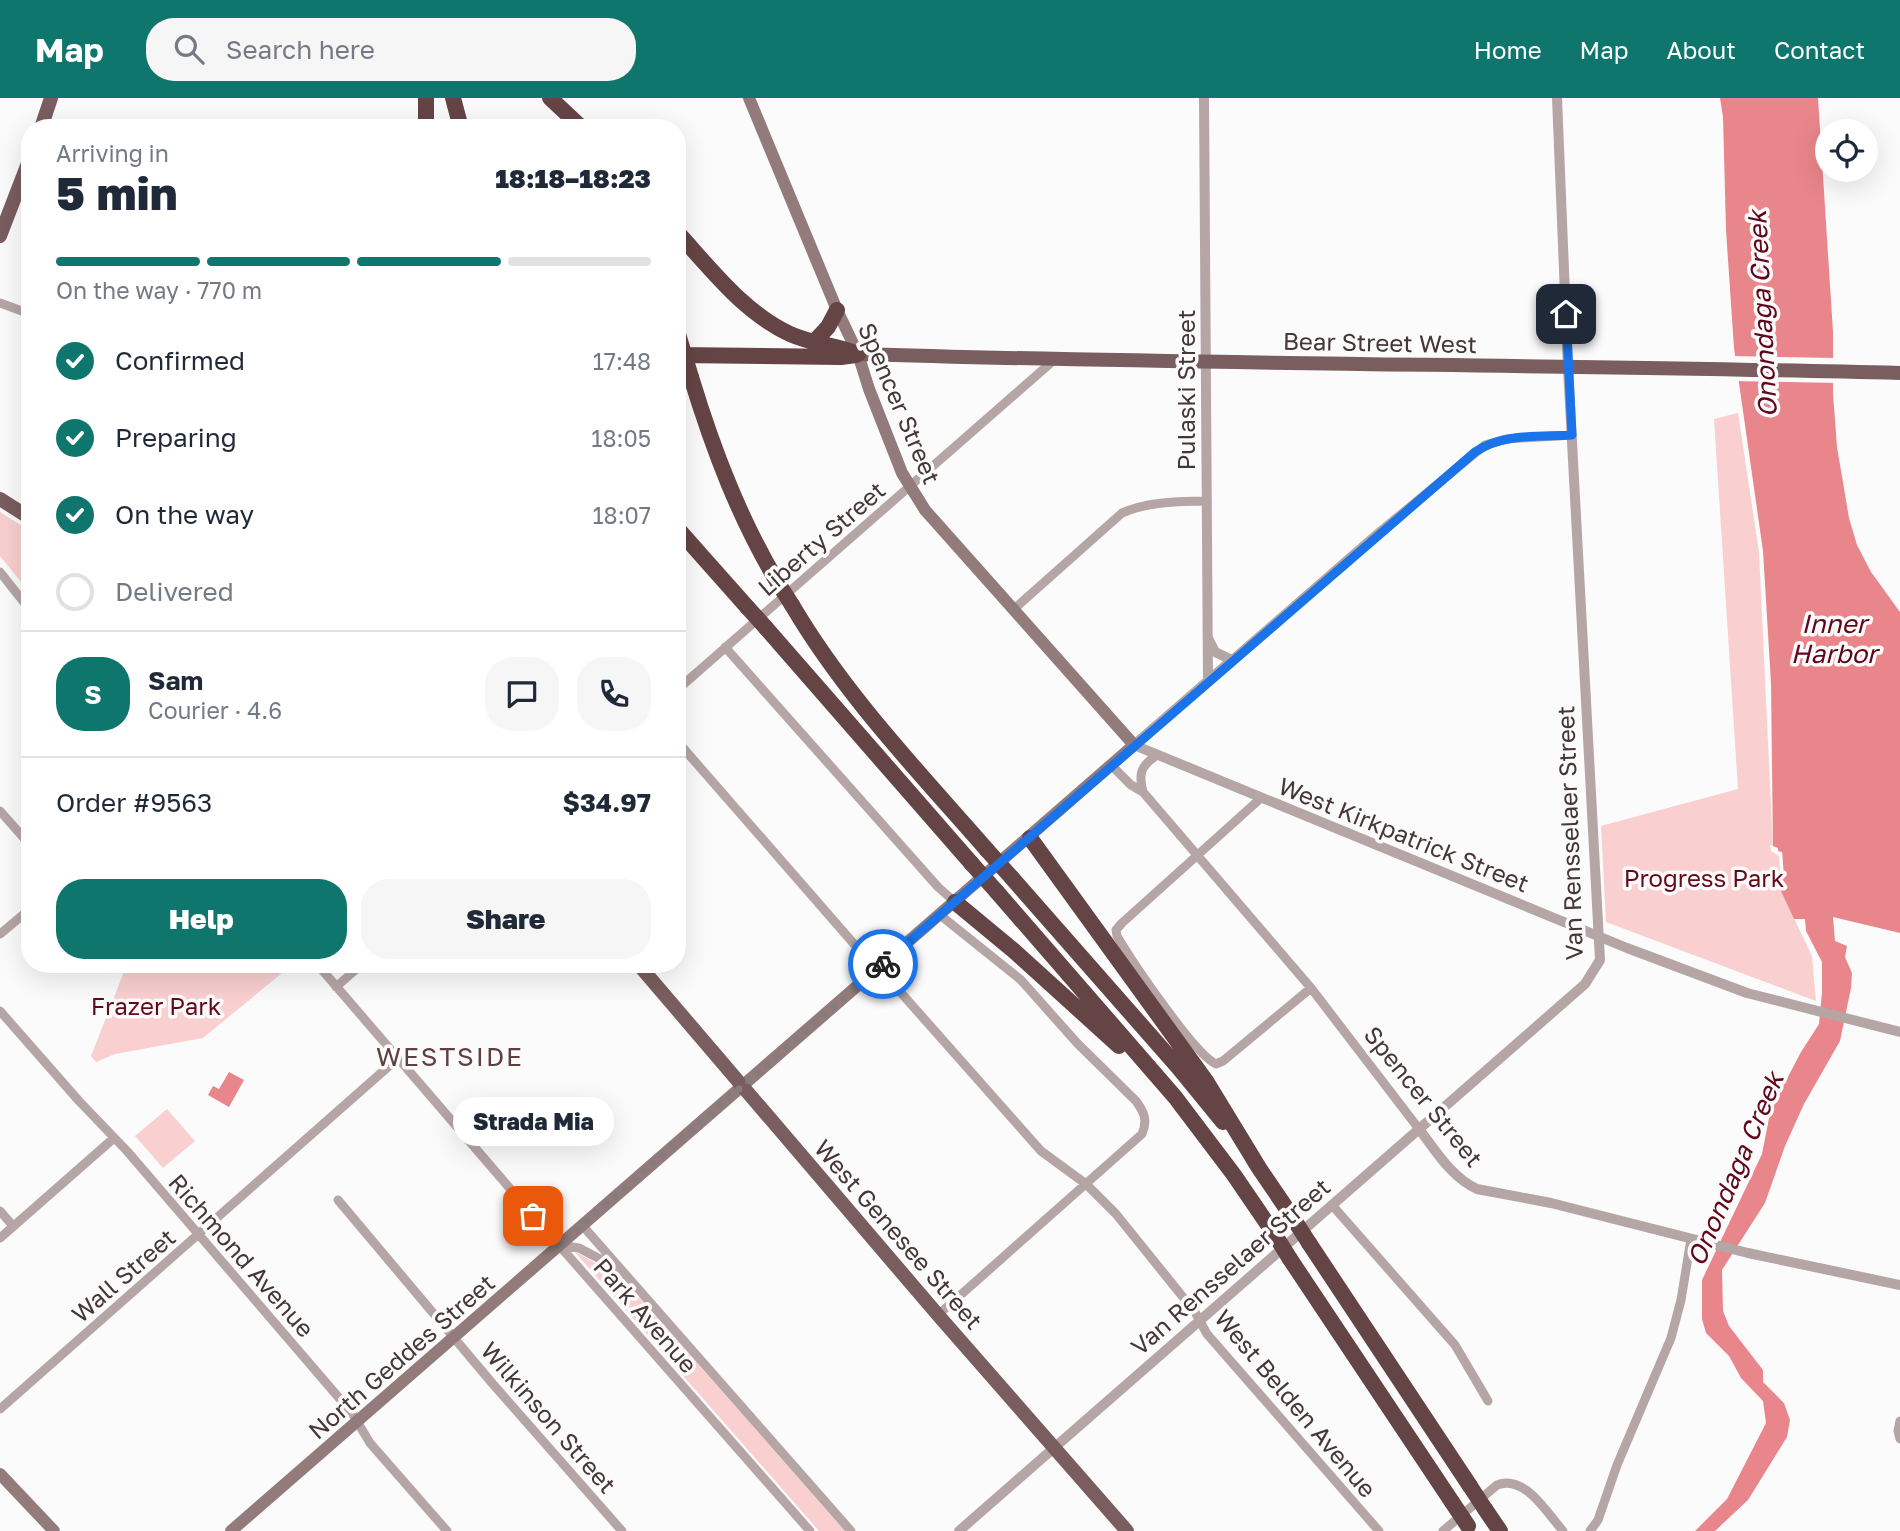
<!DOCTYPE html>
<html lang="en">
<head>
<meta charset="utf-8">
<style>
  :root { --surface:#fff; --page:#f6f6f7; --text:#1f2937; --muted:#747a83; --line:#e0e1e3; --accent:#0f766e }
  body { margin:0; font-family:"Golos Text",sans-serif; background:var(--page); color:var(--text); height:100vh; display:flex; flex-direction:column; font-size:26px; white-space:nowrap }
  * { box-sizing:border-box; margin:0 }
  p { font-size:23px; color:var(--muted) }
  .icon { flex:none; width:38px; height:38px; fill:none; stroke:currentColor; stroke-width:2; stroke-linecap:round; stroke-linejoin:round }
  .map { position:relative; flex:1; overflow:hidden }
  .sheet { position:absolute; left:21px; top:21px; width:665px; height:854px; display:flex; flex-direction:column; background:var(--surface); border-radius:28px; box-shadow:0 7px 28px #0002 }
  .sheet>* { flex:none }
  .buttons { position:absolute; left:1815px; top:21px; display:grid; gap:14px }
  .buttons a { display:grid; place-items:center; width:63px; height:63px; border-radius:50%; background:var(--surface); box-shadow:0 7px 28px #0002; font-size:35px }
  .pin { position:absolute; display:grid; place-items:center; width:60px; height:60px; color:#fff; margin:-30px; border-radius:14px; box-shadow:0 4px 10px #0006 }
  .courier { position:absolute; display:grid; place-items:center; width:70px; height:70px; margin:-35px; border:5px solid #1a73e8; border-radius:50%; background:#fff; color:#222; box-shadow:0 2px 9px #0007 }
  .bubble { position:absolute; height:49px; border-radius:24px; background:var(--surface); box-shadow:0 7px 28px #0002; font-size:23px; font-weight:800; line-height:49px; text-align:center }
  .summary em { font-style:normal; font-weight:800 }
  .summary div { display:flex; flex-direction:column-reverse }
  .summary { display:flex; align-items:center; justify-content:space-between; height:119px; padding:0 35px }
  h1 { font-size:46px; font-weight:800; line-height:52px }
  .bar { display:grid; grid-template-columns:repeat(4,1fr); gap:10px 7px; align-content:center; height:84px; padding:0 35px }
  .bar i { height:9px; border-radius:5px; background:var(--line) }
  .bar .current { background:var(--accent) }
  .bar p { grid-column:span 4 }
  .line { display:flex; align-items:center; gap:18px; padding:0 35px; border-top:2px solid var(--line) }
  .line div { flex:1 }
  .round { display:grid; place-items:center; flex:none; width:74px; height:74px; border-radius:28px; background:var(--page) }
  ol { padding:0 35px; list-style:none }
  li { display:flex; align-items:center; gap:21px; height:77px }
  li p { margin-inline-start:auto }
  li .icon { padding:7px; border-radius:50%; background:var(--accent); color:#fff; stroke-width:4 }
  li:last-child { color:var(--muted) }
  li i { width:38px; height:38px; border:4px solid var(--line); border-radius:50% }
  .cta { display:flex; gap:14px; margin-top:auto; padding:14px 35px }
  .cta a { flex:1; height:80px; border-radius:28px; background:var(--accent); color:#fff; font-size:28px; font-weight:800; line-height:80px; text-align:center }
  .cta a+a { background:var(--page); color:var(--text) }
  header { display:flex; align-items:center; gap:42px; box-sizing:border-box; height:98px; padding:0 35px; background:var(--accent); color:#fff }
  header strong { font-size:33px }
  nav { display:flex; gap:38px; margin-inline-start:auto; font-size:24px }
  .search { width:490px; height:63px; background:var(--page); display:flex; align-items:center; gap:18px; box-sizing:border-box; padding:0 24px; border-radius:28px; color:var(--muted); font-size:26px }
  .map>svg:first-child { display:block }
</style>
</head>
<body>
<header>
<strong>Map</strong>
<div class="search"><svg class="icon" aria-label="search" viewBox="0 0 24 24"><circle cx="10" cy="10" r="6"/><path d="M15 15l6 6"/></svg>Search here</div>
<nav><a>Home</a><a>Map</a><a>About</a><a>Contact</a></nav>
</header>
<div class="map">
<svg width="1900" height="1433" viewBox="0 0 1900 1433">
  <rect width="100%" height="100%" fill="#fbfbfb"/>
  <path fill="#f9cfd0" d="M1738,315L1759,454L1773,750L1782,754L1780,791L1812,858L1816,903L1606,824L1601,728L1738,691L1714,321Z
    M0,414L30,433V495L0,458Z
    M127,866H293L203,940L115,956L96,964L91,958Z
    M167,1011L195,1043L163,1070L135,1038Z
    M574,1153L622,1180L845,1433H819Z"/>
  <path fill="#e9868b" d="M1720,0H1818L1833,234V296L1837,349L1849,420L1857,447L1871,474L1900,514V835L1833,819L1835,843L1847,848L1845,859L1852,875L1851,890L1840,943L1804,1006L1785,1048L1765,1105L1722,1172L1723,1213L1729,1228L1763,1272V1284L1784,1305L1790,1322L1787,1339L1748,1402L1715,1433H1695L1727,1401L1766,1325L1763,1303L1741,1280L1729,1258L1706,1235L1702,1221V1182L1762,1056L1769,1020L1778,998L1801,954L1819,926L1822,894V864L1806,833L1805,821H1794L1780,791L1779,778H1783L1782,754L1773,751L1771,585L1763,453L1734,250L1726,132L1723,19Z
    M229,974L244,982L229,1009L208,997L213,988L219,991Z"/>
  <path fill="#fbfbfb" d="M1732,258L1836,260V285L1735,283Z
    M1770,747L1778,750V754H1782L1784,778H1779L1780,791H1776L1775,778L1780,774L1779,758L1771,753Z"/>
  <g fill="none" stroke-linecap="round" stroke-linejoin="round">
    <path stroke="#b6a5a5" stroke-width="9" d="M0,205L30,216
      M0,474L30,512
      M1013,512L1122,415C1150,403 1177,404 1207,403
      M725,549L938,789L955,804
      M1232,562L1377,436L1485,347L1506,341L1572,337
      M677,592L1054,262
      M677,643L868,862L887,879L1041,1053L1086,1086L1116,1116L1195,1214L1207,1236L1379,1433
      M1111,667L1131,687L1143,694L1311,890L1419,1031
      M1143,694C1138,675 1141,668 1157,657
      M1261,700L1122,825L1116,832L1117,838C1131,862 1194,956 1216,966L1223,963L1311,890
      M0,713L30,747
      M0,836L30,811
      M317,866L550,1137L810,1433
      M336,889L362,866
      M0,913L79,1003L127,1053L352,1315L370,1345L447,1433
      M338,1102L492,1285L622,1433
      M1332,1107L1455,1247L1488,1303
      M0,1113L13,1128
      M582,1127L851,1433
      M0,1140L114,1040
      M559,1147L579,1150L619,1171
      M938,1217L1142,1036C1148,1022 1144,1014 1136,1003L1077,945L1021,882L940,817
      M0,1311L397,961
      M1900,1323L1898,1333L1900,1341
      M1443,1433L1497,1387C1525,1376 1547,1415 1563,1433
      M1590,1433L1598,1422L1617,1367L1671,1240L1681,1202L1691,1141"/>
    <path stroke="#b6a5a5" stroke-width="10" d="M1204,0L1208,584
      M1208,540L1215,554L1232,562L1134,647L1627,850L1747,895L1900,934
      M1419,1031C1436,1053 1451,1079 1477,1091L1551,1105L1748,1155L1900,1187
      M959,1433L1585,886L1600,862L1568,270L1557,0"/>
    <path stroke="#937b7b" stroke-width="12" d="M0,1376L54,1433
      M231,1433L1134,647L925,412L902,375L869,291L858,256L837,212L749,0"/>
    <path stroke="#7a5d5e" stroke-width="14" d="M41,30L51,0
      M0,138L30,60
      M858,256C1205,267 1553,266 1900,275
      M0,401L30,420
      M638,866L938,1217L1127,1433"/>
    <path stroke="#654445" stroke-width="16" d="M453,0L461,30
      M550,0L582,30
      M426,30V0
      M677,134C711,171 743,214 790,236C812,246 836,247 858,256
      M814,244L828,229L837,212
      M677,257L841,259L856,257
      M691,279C713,351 739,420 778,485
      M677,430L748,510
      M792,507C845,597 918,673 987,752
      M766,530L972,766
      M1030,740L1206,983L1259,1070L1293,1120
      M1012,780L1178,969L1223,1024
      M997,794L1175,999L1234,1077L1275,1137
      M955,804L1013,852L1119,948
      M1309,1145L1470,1388
      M1290,1161L1452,1404
      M1485,1411L1500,1433"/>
    <path stroke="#654445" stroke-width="16" d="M678,236L691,279
      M778,485L792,507
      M748,510L766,530
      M987,752L1012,780
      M972,766L997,794
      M1293,1120L1309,1145
      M1275,1137L1290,1161
      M1470,1388L1485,1411
      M1452,1404L1468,1428"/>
  </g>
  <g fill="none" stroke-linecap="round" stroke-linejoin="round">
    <path stroke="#857c7c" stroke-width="7" stroke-dasharray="0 12.6" d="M533,1118L559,1147L883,866"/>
    <path stroke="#1a73e8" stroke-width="9" d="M883,866L1475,354C1502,335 1539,339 1572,337L1566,216"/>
  </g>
  <g text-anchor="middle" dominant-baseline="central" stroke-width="7" stroke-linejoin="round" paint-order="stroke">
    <g font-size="24" fill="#463737" stroke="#fbfbfb">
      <text transform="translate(1380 244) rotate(1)">Bear Street West</text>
      <text transform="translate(1185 292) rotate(-90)">Pulaski Street</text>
      <text transform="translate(900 305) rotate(67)">Spencer Street</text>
      <text transform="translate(821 440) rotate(-41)">Liberty Street</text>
      <text transform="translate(1569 735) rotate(-92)">Van Rensselaer Street</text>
      <text transform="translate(1404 736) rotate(22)">West Kirkpatrick Street</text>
      <text transform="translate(1424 998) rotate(51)">Spencer Street</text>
      <text transform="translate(899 1136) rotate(49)">West Genesee Street</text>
      <text transform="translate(242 1157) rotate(49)">Richmond Avenue</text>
      <text transform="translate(1230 1168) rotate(-41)">Van Rensselaer Street</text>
      <text transform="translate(123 1177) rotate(-41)">Wall Street</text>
      <text transform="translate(646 1217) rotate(49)">Park Avenue</text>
      <text transform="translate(401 1258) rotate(-41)">North Geddes Street</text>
      <text transform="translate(1296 1305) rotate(50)">West Belden Avenue</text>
      <text transform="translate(549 1319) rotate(49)">Wilkinson Street</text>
    </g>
    <g font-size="24" fill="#64091c" stroke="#fbfbfb">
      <text x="1704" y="779">Progress Park</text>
      <text x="156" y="907">Frazer Park</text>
    </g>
    <g font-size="26" font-style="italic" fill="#61051a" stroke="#fbfbfb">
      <text transform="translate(1762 216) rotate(-93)">Onondaga Creek</text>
      <text x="1834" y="525">Inner<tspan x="1834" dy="30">Harbor</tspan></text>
      <text transform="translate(1735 1071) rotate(-67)">Onondaga Creek</text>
    </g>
    <g font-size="26" letter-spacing="2" fill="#5f3f40" stroke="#fbfbfb">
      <text x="450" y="958">WESTSIDE</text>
    </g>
  </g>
</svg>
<div class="buttons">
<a><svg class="icon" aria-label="locate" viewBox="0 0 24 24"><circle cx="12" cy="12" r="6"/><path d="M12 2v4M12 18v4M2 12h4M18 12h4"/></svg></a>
</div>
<div class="pin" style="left:533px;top:1118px;background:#ea580c"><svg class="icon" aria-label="bag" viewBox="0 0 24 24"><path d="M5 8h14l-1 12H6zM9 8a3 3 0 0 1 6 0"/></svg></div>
<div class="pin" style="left:1566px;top:216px;background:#1f2937"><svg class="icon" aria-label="home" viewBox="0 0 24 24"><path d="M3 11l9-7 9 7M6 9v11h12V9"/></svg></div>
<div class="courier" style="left:883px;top:866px"><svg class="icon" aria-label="bike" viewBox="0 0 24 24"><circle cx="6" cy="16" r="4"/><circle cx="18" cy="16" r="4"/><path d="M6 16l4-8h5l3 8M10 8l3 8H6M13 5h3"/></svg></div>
<div class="bubble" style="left:453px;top:999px;width:161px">Strada Mia</div>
<section class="sheet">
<div class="summary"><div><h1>5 min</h1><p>Arriving in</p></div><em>18:18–18:23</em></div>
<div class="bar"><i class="current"></i><i class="current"></i><i class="current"></i><i></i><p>On the way · 770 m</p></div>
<ol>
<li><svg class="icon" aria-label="check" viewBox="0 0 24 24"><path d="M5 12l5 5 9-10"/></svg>Confirmed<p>17:48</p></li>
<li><svg class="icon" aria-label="check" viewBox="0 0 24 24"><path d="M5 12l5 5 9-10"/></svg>Preparing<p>18:05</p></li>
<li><svg class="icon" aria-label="check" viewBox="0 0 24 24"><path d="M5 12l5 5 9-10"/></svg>On the way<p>18:07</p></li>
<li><i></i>Delivered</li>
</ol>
<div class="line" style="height:126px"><b class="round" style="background:var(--accent);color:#fff">S</b><div><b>Sam</b><p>Courier · 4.6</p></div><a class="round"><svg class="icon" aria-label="chat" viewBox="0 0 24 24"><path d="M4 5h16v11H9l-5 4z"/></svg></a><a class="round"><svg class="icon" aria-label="phone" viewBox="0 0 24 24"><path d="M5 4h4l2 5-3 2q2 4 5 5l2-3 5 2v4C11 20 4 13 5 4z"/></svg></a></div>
<div class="line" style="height:91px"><div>Order #9563</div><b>$34.97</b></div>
<div class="cta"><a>Help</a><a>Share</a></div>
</section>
</div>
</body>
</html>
